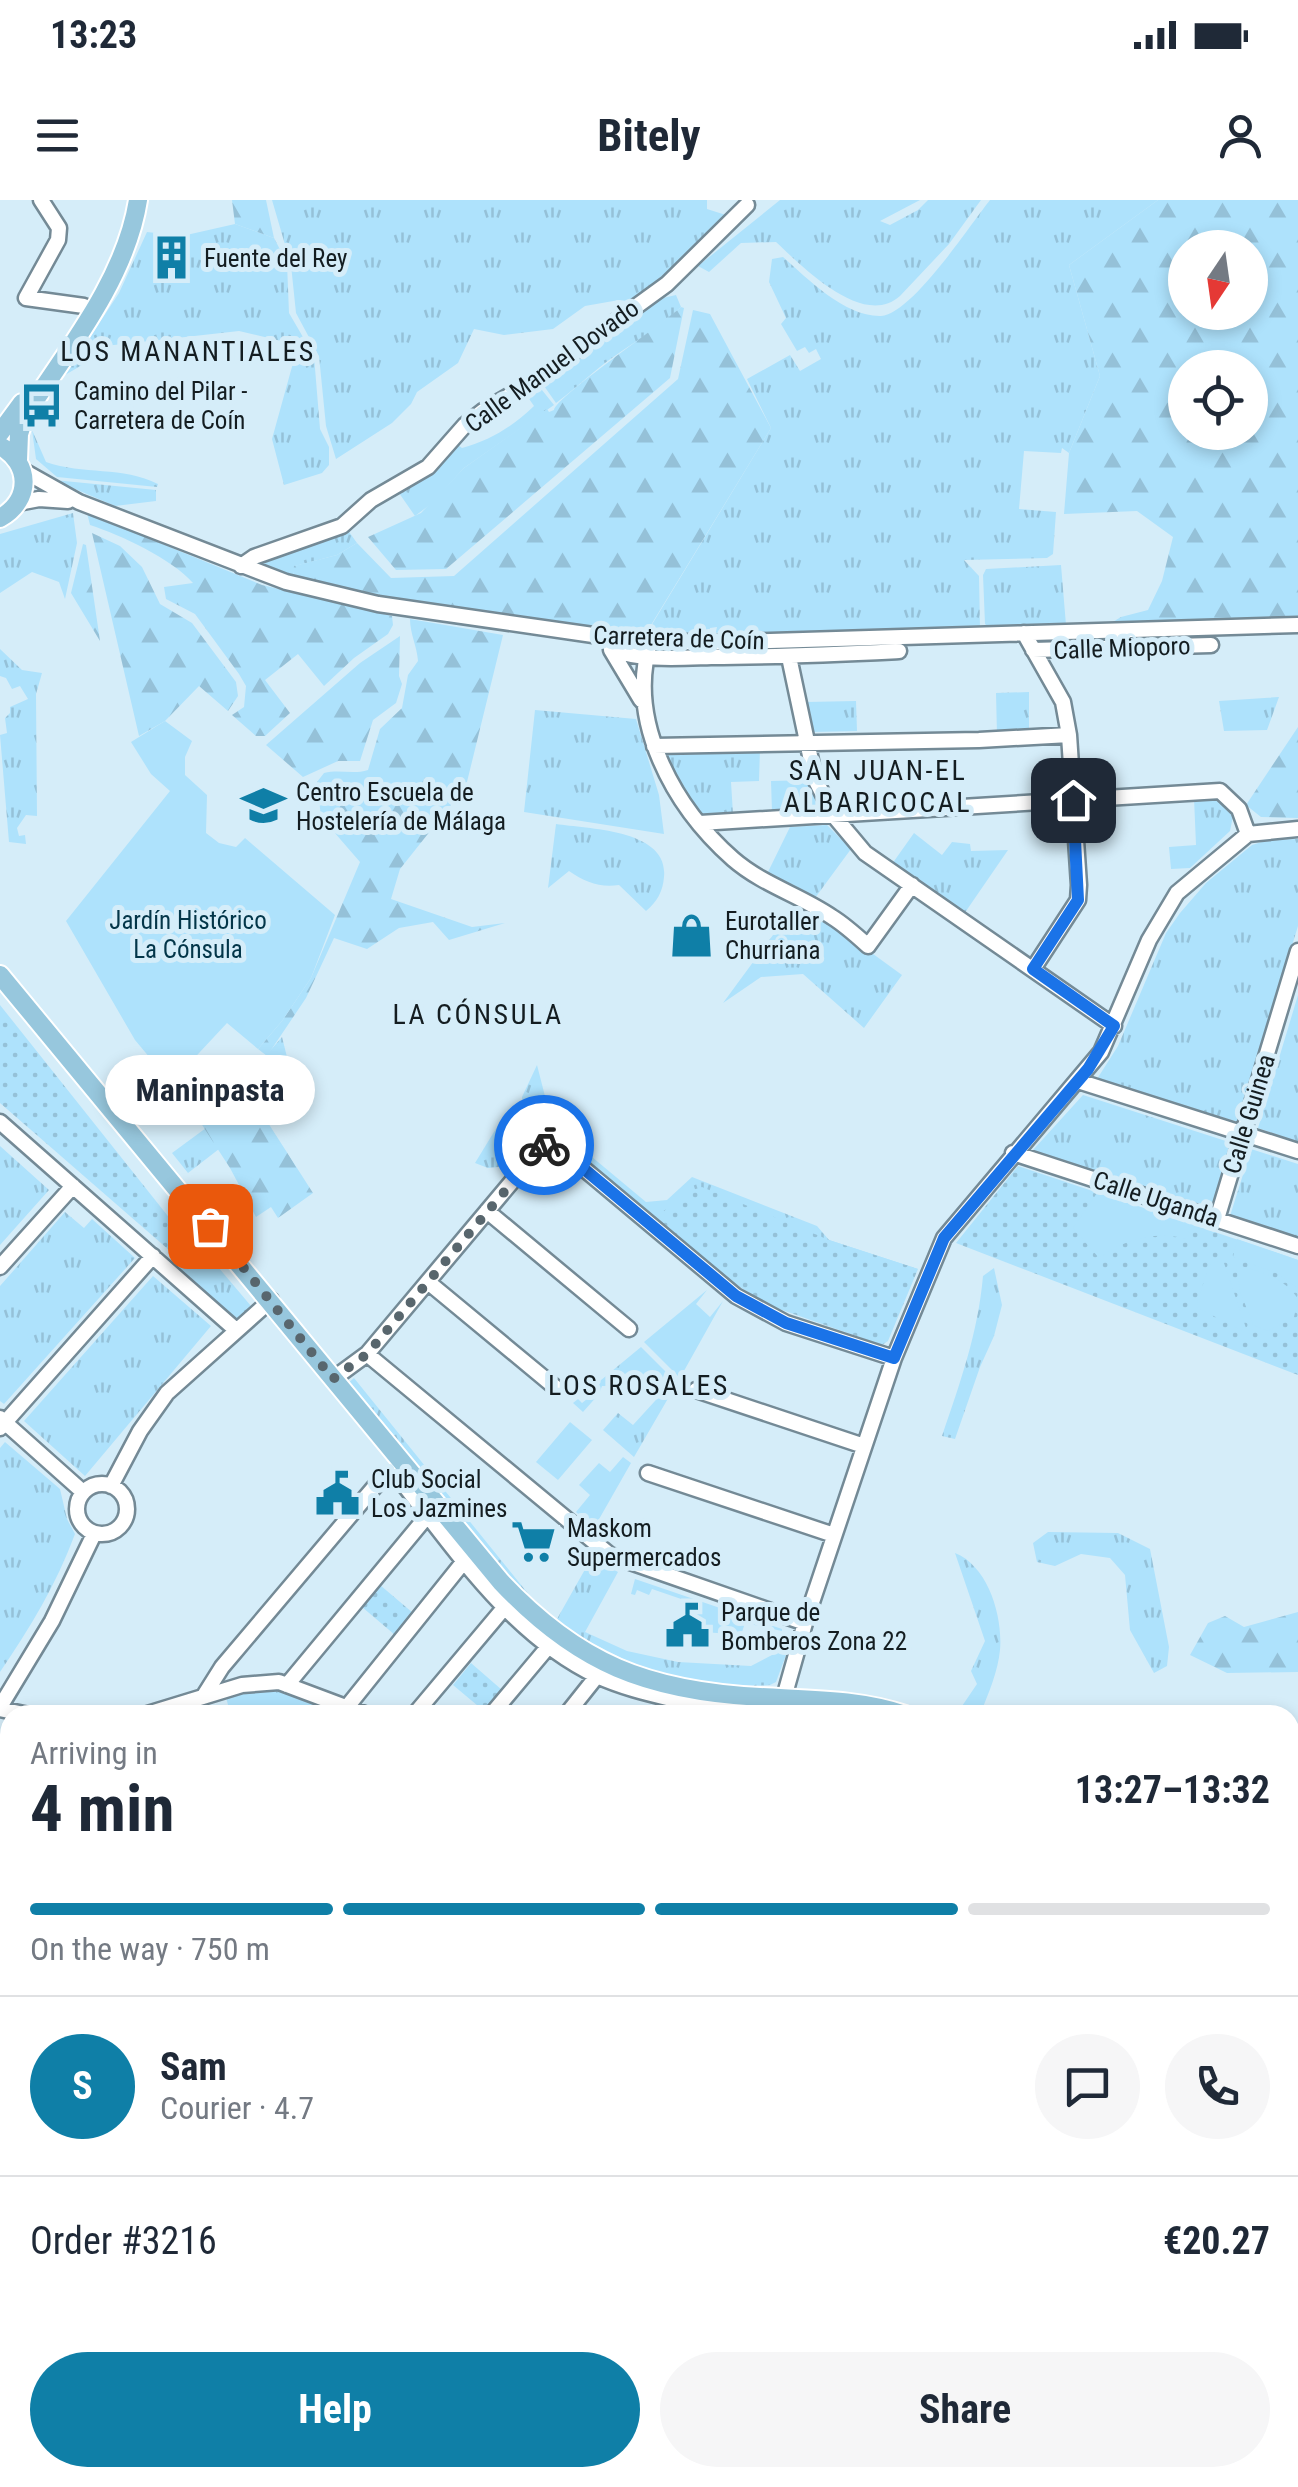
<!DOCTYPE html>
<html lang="en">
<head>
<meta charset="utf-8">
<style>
  :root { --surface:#fff; --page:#f6f6f7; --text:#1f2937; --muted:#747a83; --line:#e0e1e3; --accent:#0f7fa7 }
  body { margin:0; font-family:"Roboto Condensed",sans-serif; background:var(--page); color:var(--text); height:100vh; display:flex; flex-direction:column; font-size:38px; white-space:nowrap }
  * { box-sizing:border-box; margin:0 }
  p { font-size:32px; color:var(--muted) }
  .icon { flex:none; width:55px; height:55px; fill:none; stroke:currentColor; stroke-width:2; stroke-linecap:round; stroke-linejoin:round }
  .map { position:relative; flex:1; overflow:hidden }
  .drawer { position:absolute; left:0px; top:1505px; width:1300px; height:782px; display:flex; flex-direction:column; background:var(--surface); border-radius:30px 30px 0 0; box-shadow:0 5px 15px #0003 }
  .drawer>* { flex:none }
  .needle { width:65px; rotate:193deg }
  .tools { position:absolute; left:1168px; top:30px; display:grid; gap:20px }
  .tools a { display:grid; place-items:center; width:100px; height:100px; border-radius:50%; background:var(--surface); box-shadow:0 5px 15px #0003; font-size:50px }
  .pin { position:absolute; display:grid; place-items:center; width:85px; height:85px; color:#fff; margin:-42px; border-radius:20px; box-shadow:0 5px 15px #0006 }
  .courier { position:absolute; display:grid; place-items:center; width:100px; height:100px; margin:-50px; border:8px solid #1a73e8; border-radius:50%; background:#fff; color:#222; box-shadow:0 2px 12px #0007 }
  .bubble { position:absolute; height:70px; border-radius:35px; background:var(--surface); box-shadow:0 5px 15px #0003; font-size:32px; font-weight:700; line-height:70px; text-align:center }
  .headline em { font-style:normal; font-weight:700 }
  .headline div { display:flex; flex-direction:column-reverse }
  .headline { display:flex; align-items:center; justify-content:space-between; height:170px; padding:0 30px }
  h1 { font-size:65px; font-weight:700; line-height:75px }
  .bar { display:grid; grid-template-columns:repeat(4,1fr); gap:15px 10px; align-content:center; height:120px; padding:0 30px }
  .bar i { height:12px; border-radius:8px; background:var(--line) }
  .bar .active { background:var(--accent) }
  .bar p { grid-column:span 4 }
  .line { display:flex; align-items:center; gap:25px; padding:0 30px; border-top:2px solid var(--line) }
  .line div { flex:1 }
  .round { display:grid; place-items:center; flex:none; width:105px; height:105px; border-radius:52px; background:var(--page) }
  .action { display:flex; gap:20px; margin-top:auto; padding:20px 30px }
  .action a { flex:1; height:115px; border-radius:60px; background:var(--accent); color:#fff; font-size:40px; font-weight:700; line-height:115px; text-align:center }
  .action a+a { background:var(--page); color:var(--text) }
  .status { display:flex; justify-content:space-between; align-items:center; height:70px; padding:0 50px; background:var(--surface); direction:ltr }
  .status svg { height:28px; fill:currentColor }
  header { display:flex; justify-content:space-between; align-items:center; height:130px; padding:0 30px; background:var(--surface); font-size:45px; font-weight:700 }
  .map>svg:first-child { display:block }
</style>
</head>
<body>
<div class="status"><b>13:23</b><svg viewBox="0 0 49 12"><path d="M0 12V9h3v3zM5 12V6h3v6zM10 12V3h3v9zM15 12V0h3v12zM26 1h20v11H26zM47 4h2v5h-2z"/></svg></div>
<header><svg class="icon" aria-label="menu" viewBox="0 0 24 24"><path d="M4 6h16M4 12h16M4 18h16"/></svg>Bitely<svg class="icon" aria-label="person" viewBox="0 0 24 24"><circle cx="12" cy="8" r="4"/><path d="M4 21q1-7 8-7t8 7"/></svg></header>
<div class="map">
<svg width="1298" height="2287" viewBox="0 0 1298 2287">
  <defs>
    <pattern id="grass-tufts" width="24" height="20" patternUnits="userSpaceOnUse" patternTransform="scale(2.5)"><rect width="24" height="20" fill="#aee2fc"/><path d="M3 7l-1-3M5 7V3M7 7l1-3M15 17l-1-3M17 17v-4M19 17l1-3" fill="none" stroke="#95c1d8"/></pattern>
    <pattern id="forest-firs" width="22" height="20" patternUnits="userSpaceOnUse" patternTransform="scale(2.5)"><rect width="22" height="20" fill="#aee2fc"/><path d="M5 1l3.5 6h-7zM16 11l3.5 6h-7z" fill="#95c1d8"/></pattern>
    <pattern id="park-dots" width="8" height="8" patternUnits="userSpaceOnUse" patternTransform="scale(2.5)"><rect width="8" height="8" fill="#aee2fc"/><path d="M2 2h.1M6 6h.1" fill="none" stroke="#95c1d8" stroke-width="1.8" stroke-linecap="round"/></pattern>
  </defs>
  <rect width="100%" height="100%" fill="#d5edf9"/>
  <path fill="url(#grass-tufts)" d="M272,0H707V9L729,16L684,61L634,102L619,100L585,106L553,129L504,135L474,129L458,163L417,192L411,204L392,223L336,259L326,226L319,156L296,113L291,65Z
    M780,0H920L880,21L890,25L918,10L928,0H981L949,44L900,96C863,129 803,67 776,42L741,43L709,72L698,66Z
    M990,0H1158L1069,65L1100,176L1069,253L1062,248L1061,253L1024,251L1019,309L1056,312L1053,354L1047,358L964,360L979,376L980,428L715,436L717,427L710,428L708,436L654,433L651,426L771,228L747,179L790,155L800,171L821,159L816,149L809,153L805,147L797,151L781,124L786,118L769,82L772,59L783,57C808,79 845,117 881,116C912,114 970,25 990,0Z
    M235,24L274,38L287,63L289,113L314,156L320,229L329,247V265L322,273L284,285L272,239L298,145L239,131L105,146L94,158L65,175L119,93L147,32L182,36Z
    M676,95L681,107C657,129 631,144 605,163C588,176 574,190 556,203L542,183L654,100Z
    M538,185L554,205L464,268L431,304L415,316L399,293L432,273L458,245L462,248C491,240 512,227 534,206L525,193Z
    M32,230L46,262C83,275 123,266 158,284L157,287L57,277L36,259Z
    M54,280L156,290V301L115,306Z
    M73,313L77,343L65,399L59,382L32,372L0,393V334Z
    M347,329L357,343L337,355L295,366L293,376L256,363V360Z
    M1061,365L1066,425L989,428L985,424L983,375L986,369Z
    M0,449L22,470L42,473L36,494L37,616L26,615L17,628L19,636L25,635L26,644L9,642L0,535L7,533L5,518L10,513V507L28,499L20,486L12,489L6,478L0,476Z
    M1029,492V532L997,535L996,493Z
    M1279,497L1267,530L1224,531L1219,501Z
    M856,501L857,531L812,532L806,502Z
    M535,510L636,519L659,595L664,634L524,612Z
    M760,549L759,581L731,582L733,614H701L680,584L667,556L670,551Z
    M808,580L817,603L815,609L772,612L771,581Z
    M1216,597L1228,604L1233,616L1230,631L1190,668L1171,669L1169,647L1196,645L1194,598Z
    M556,624C588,629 669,629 664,677C663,691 657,702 646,711L619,685C600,688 585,682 569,671L548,688Z
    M827,625L851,649L815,698L767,674L790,627Z
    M914,633L942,655L952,642L970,644L971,651L1008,650L964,714L892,664Z
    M1298,639V726L1238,922L1097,879L1118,846L1166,733L1180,713L1206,683L1252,645L1268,640Z
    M795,705L825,719L902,775L864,828L803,774L761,777L723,803Z
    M1298,795V942L1258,928Z
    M282,837L289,865L257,904L243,882Z
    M537,865L547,904L562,932L646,1002L667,1000L692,977L817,1026L829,1040L918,1069L726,1076L557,939L547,935L537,940L516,965L488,968L475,963L500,922L512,930L520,920L524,923L522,897Z
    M1083,895L1232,943L1213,1006L1207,1009L1039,955L1033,950Z
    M206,928L219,949L188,973L172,953Z
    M0,946L49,990L0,1045Z
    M1251,949L1298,964V1038L1230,1016Z
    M65,1012L84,1028L92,1019L135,1058L4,1204L0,1201V1086Z
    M202,1048L251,1106L236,1121L178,1070Z
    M994,1068L1002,1105L994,1136L980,1167L955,1239L942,1236C960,1183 978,1133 983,1076Z
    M153,1076L211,1126L85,1276L24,1221Z
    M641,1147L677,1183L634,1257L603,1230L618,1213L633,1225L665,1190L647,1173L627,1193L620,1187L613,1194L610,1186H602L599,1194L583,1212L573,1203L578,1199L582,1203L592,1195L589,1190Z
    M354,1178L538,1406L557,1419L592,1357L618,1372L585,1432L627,1451L678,1462L751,1466L772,1455L777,1443L789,1447L776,1482L770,1485L737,1487L686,1480L639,1467L574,1434L536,1410L346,1185Z
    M5,1242L60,1289L67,1319L75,1334C56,1385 30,1428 0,1472V1248Z
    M1048,1332L1118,1333L1150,1349L1169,1447L1167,1466L1154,1473L1130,1430L1125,1375L1110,1358L1081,1354L1055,1366L1037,1362L1033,1343Z
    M955,1353C988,1366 1003,1416 1000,1450C998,1471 989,1492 981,1512L960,1509L977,1484L971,1471L985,1441Z
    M277,1489L342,1515H173L208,1504L211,1514L229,1509L226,1497L255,1490Z
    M642,2278H784L771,2287H648Z
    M840,2278H950L965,2287H855Z"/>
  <path fill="url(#forest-firs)" fill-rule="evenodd" d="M232,0H266L274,38L235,24Z
    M1158,0H1298V419L1111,423L1121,417L1148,410L1162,381L1173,337L1137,311L1064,314L1069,253L1100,176L1069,65ZM1185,48H1250V112H1185ZM1185,168H1250V232H1185Z
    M681,107L684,108L670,178L446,369L396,370L368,337L421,313L464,268L547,209L549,212L554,210C557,196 660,126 681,107Z
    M693,110L710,114L771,228L651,425L660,427L654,433C533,421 410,407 293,376L294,366L337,355L357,343L391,378L454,376L678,179Z
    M87,313L262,385L392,416L393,425L388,434L354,458L324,486L298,454L265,480L290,513L265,536H256L232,515L244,507L246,486L239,474L195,414L166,399L164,387L193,383C172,359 121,335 90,325Z
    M92,333L120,346L142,367L160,404L192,423L236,482L238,496L228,511L199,486L165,521L139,536Z
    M83,344L86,345L100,441L71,393Z
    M410,419L503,435L466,586L400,669L391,699L472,727L505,723L449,740L433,722L399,728L367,749L334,738L306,798L267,856L258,849L282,821L311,778L360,662L321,617L317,582L324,573C340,569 353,575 368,570L380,529L402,508L408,475L418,461C417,446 410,434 410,419Z
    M400,436L399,476L402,484L396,503L373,520L360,561H338L303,577L266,545L360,463Z
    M1298,527V618L1261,617L1246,605Z
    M236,873L313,993L278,1018L271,1007L256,1017L230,968L195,914Z
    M1298,1412V1472L1227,1473L1190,1455L1208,1423L1225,1416L1244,1427Z"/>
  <path fill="url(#park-dots)" d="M0,805L175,1025L202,1048L185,1064L0,903Z
    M1018,966L1298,1060V1175L956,1043Z
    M702,987L829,1040L918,1069L888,1141L882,1145L765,1104L730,1080L657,1018L683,993Z
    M380,1385L413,1413L395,1435L362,1407Z
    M471,1463L502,1490L484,1511L453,1485Z"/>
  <path fill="#aee2fc" d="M165,521L192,541L185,557V575L207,595L206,633L219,643L236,647L245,638L335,715L311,778L282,821L258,849L227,823L171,883L135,840L66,721L170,591L151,574L131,542Z
    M1097,993L1190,1023L1188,1039C1154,1031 1127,1038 1099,1058L1073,1028Z
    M1237,1039L1298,1060V1088L1276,1073L1233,1057Z
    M1223,1060L1246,1128L1243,1131L1196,1107L1209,1065Z
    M1236,1065C1258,1070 1286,1078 1298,1099L1294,1117L1268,1131L1253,1125L1240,1091Z
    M707,1090L696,1104L710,1117L723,1101L680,1178L644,1142Z
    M570,1222L592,1240L558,1280L536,1262Z
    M623,1257L631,1263L594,1328L576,1312L590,1295L579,1285L599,1263L610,1272Z
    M635,1379L782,1429V1431L745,1423L742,1432L730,1434L678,1430L687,1401L652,1389L649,1395L637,1390L635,1395L631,1394Z"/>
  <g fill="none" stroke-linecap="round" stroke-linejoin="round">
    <defs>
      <path id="minor" d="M41,0L59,28L58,40L26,98L84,106
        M22,270L79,302L286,382L378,404L593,435L700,443L1298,425
        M18,303L39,299L68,301
        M241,366L254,357L342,326L371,300L428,267L465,225L483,211L531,183L667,84L747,5
        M1024,433L1063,502L1069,535L1079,685L1078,700L1033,769
        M651,440C625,520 674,607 733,659C763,685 800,695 832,717C845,725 857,736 868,746L912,685
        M611,449C640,461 679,458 711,457C774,457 836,454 899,451
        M611,450L641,500
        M1033,450L1211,445
        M789,457L815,579L834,616L865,653L1114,826
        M654,546L979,540L1069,535
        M700,623L1220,591L1239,609L1248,634
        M1078,881L1298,951
        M0,922L236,1130
        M1013,953L1298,1046
        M487,1011L629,1129
        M1217,1019L1298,751
        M0,1067L73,986
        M428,1082L556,1188
        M367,1154L610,1355L805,1423
        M333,1179L367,1154L541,947L548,943L559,948L736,1096L786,1123L894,1158
        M696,1190L864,1246
        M0,1218L83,1292
        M0,1228L153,1056
        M648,1273L834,1335
        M77 1309a25 25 0 1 1 50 0a25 25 0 1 1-50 0Z
        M111,1286L140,1231L167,1193L271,1100
        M287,1485L428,1315
        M205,1494L222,1467L382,1278L389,1274L397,1276C455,1349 511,1435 597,1476C621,1487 646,1493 671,1499C693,1503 711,1503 730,1515
        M0,1507L52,1421L94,1334
        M347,1507L465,1360
        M0,1509L29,1515
        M144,1515L242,1485L279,1482L367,1515
        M414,1515L504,1408
        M491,1515L548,1447
        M566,1515L597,1476
        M737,1515L759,1497
        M779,1515L805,1423L894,1158L944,1038L1101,852L1149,740L1177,693L1248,634L1298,629
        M1290,1780L1298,1786
        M0,1838L10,1839
        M0,1861L10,1852
        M0,1913L10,1904
        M1290,1926L1298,1931
        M0,1993L10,1982
        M1290,2017L1298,2023
        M0,2032L10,2048
        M1290,2070L1298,2057
        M0,2155L10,2171
        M79,2278L85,2287
        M242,2278L248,2287
        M322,2278L329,2287
        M404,2278L410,2287
        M477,2278L484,2287
        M552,2278L558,2287
        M627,2278L633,2287
        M799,2278L813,2283L824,2278
        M969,2278L984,2287
        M1115,2278L1131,2287
        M0,2282L3,2287
        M154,2287L165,2278
        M378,2287L390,2278
        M1152,2287L1158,2278"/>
      <path id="major" d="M0,233L22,203
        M0,246C31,263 32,300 0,318
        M18,260L19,234L25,215C68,150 126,78 138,0
        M0,775L501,1382C578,1464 648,1491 760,1497C808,1500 858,1499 905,1515
        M1290,1742L1298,1747"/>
    </defs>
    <use href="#minor" stroke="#748a96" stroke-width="19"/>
    <use href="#major" stroke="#fff" stroke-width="22"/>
    <use href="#minor" stroke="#fff" stroke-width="14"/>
    <use href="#major" stroke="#97c7dd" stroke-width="18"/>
  </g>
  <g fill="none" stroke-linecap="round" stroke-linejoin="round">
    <path stroke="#58666d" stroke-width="10" stroke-dasharray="0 18" d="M210,1026L333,1179L367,1154L544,945"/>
    <path stroke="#1a73e8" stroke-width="12" d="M544,945L548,943L559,948L736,1096L786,1123L894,1158L944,1038L1088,869L1114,826L1033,769L1078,700L1073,600"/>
  </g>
  <defs>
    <symbol id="building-bare" viewBox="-9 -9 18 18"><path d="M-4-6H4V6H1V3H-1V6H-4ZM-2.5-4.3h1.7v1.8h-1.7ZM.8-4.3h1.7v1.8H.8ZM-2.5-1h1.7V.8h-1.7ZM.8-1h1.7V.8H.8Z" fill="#0f7fa7" stroke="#d5edf9" stroke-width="2.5" paint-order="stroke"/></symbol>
    <symbol id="bus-bare" viewBox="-9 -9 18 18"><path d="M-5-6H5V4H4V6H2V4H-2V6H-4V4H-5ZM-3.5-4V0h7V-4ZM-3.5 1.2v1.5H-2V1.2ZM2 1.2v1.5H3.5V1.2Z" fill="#0f7fa7" stroke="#d5edf9" stroke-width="2.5" paint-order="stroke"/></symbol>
    <symbol id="university-bare" viewBox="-9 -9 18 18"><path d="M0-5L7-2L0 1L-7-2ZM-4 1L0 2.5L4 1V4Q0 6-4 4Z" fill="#0f7fa7" stroke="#d5edf9" stroke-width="2.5" paint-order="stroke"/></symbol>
    <symbol id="shop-bare" viewBox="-9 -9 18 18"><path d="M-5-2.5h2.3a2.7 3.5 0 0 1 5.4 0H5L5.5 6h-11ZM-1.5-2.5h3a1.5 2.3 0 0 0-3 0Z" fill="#0f7fa7" stroke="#d5edf9" stroke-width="2.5" paint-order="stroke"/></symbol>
    <symbol id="civic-bare" viewBox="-9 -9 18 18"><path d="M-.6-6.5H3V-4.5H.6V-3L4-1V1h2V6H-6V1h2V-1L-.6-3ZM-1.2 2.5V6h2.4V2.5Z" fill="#0f7fa7" stroke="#d5edf9" stroke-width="2.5" paint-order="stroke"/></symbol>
    <symbol id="supermarket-bare" viewBox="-9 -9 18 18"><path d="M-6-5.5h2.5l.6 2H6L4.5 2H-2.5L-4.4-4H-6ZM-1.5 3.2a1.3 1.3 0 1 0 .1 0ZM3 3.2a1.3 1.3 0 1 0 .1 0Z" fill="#0f7fa7" stroke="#d5edf9" stroke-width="2.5" paint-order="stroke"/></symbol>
  </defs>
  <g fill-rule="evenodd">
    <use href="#building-bare" x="140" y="26" width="63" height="63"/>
    <use href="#bus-bare" x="10" y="174" width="63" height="63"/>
    <use href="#university-bare" x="232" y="574" width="63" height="63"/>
    <use href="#shop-bare" x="660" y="704" width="63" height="63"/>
    <use href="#civic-bare" x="306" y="1262" width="63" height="63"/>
    <use href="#supermarket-bare" x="502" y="1310" width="63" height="63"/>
    <use href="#civic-bare" x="656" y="1394" width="63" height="63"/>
  </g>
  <g text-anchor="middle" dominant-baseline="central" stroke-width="10" stroke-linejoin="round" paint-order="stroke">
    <g font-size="25" fill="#141d21" stroke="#d5edf9" text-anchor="start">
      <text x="204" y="58">Fuente del Rey</text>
      <text x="74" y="191">Camino del Pilar -<tspan x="74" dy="29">Carretera de Coín</tspan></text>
      <text x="296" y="592">Centro Escuela de<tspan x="296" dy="29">Hostelería de Málaga</tspan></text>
      <text x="725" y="721">Eurotaller<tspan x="725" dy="29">Churriana</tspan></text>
      <text x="371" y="1279">Club Social<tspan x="371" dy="29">Los Jazmines</tspan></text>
      <text x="567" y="1328">Maskom<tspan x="567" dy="29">Supermercados</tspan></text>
      <text x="721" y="1412">Parque de<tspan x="721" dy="29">Bomberos Zona 22</tspan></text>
    </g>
    <g font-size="25" fill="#141d21" stroke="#d5edf9">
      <text transform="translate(552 166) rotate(-36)">Calle Manuel Dovado</text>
      <text transform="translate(679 438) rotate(2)">Carretera de Coín</text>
      <text transform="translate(1122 448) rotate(-2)">Calle Mioporo</text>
      <text transform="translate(1249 914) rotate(-73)">Calle Guinea</text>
      <text transform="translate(1156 999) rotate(18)">Calle Uganda</text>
    </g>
    <g font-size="25" fill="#033649" stroke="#d5edf9">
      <text x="188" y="720">Jardín Histórico<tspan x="188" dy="29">La Cónsula</tspan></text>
    </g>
    <g font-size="28" letter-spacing="2.5" fill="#141d21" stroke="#d5edf9">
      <text x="188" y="151">LOS MANANTIALES</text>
      <text x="878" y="570">SAN JUAN-EL<tspan x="878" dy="32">ALBARICOCAL</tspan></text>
      <text x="478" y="814">LA CÓNSULA</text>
      <text x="639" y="1185">LOS ROSALES</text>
    </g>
  </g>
</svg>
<div class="tools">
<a><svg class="needle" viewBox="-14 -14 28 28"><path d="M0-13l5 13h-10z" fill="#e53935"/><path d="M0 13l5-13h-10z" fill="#747a83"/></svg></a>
<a><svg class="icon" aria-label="locate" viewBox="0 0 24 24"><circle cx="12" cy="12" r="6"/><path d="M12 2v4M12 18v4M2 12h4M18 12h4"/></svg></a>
</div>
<div class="pin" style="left:210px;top:1026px;background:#ea580c"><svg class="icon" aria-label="bag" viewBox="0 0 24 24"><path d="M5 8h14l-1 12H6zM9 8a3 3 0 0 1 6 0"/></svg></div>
<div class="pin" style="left:1073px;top:600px;background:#1f2937"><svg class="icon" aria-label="home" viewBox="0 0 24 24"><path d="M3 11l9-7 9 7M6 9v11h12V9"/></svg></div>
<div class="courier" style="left:544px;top:945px"><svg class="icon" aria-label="bike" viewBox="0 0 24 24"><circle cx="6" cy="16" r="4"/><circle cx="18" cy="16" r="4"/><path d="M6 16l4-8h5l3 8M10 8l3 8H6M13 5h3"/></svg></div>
<div class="bubble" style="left:105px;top:855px;width:210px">Maninpasta</div>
<section class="drawer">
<div class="headline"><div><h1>4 min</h1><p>Arriving in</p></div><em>13:27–13:32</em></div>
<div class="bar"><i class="active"></i><i class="active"></i><i class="active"></i><i></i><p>On the way · 750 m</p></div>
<div class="line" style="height:180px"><b class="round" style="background:var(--accent);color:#fff">S</b><div><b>Sam</b><p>Courier · 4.7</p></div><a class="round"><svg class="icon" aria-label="chat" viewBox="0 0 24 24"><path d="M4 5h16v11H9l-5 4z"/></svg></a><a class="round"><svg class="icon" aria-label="phone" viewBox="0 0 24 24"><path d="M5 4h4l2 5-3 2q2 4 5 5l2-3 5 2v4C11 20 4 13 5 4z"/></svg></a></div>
<div class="line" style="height:130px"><div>Order #3216</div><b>€20.27</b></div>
<div class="action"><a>Help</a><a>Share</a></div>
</section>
</div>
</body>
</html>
